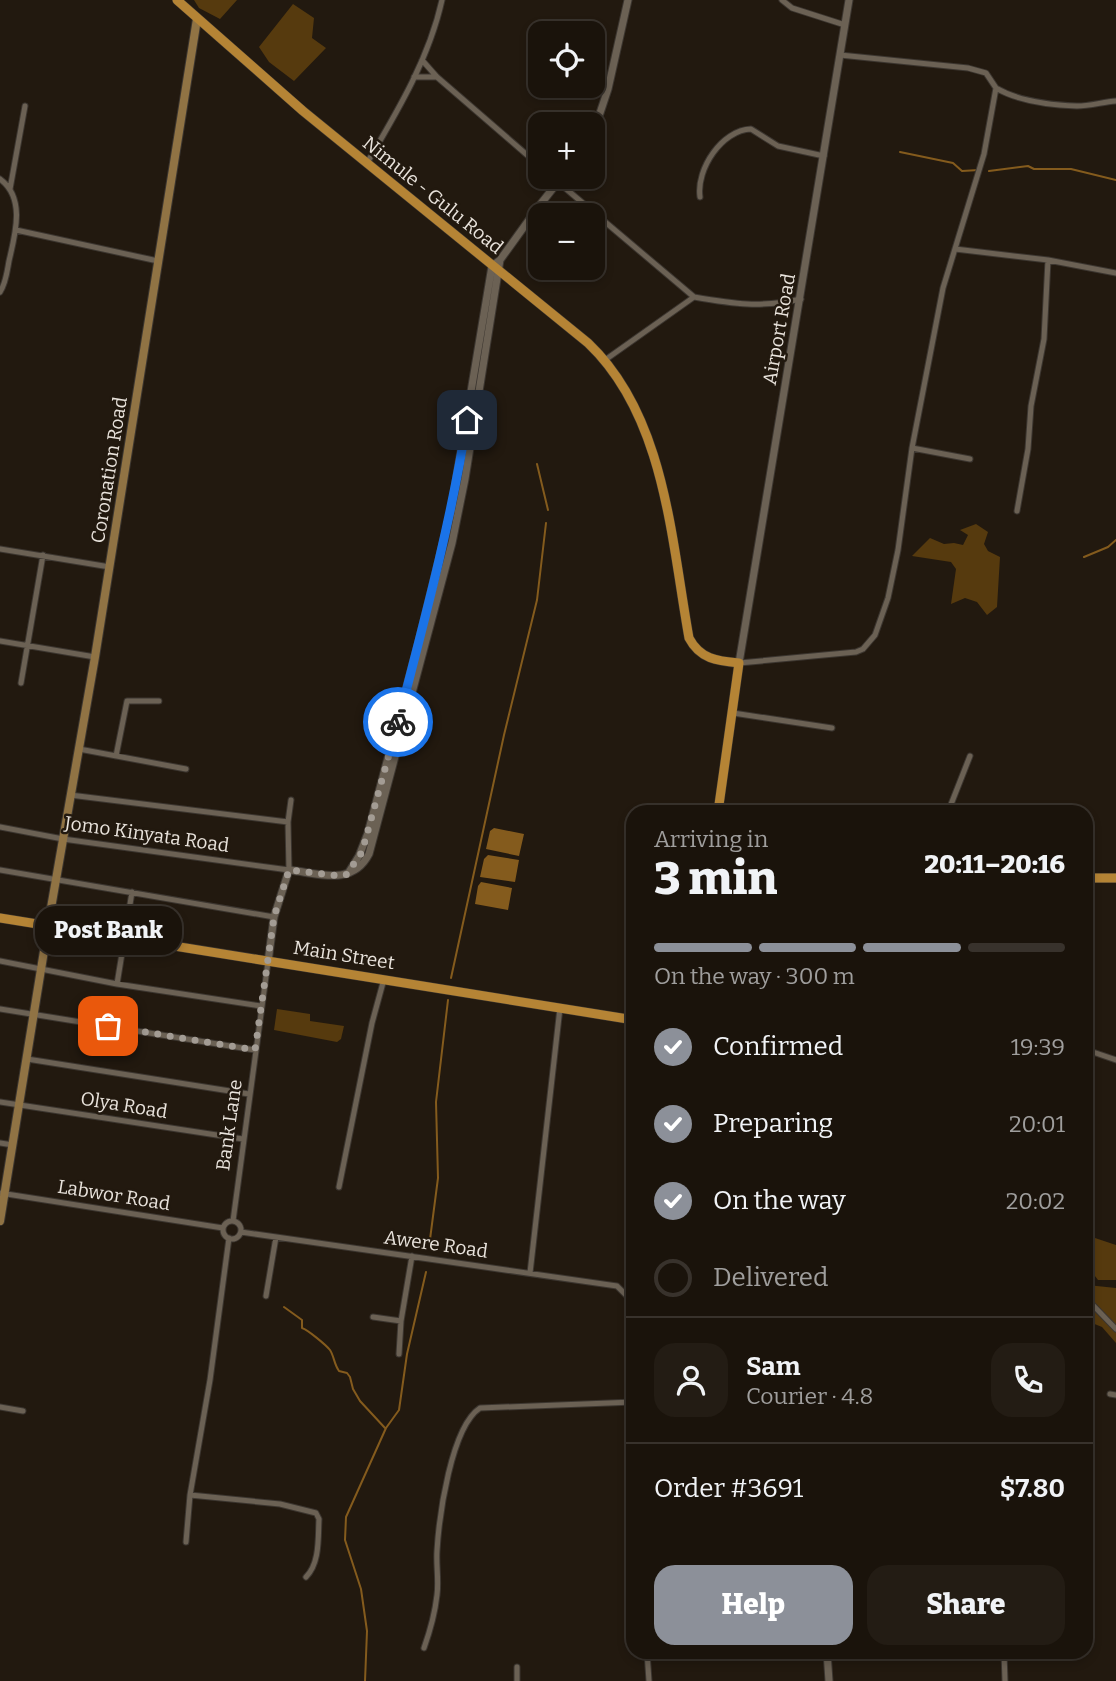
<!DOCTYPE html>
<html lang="en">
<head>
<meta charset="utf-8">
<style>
  :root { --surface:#1a130b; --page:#231c14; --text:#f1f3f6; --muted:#9f9e9d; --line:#38322c; --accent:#8c9099 }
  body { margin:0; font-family:Bitter,serif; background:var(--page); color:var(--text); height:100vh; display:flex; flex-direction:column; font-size:26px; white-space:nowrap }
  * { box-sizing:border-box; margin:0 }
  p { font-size:23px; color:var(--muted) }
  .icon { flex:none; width:38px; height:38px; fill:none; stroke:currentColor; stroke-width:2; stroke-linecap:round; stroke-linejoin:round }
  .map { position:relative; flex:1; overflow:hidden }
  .drawer { position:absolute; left:626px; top:805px; width:467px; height:854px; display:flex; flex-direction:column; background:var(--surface); border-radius:21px; box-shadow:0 4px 10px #0003,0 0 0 2px var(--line) }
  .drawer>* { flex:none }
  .buttons { position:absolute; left:528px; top:21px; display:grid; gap:14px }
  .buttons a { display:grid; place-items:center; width:77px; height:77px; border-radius:14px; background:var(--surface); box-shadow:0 4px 10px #0003,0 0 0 2px var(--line); font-size:35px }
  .pin { position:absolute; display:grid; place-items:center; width:60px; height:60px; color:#fff; margin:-30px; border-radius:14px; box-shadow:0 4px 10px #0006 }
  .courier { position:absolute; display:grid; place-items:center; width:70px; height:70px; margin:-35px; border:5px solid #1a73e8; border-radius:50%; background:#fff; color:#222; box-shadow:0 2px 9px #0007 }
  .bubble { position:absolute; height:49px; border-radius:21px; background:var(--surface); box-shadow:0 4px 10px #0003,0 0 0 2px var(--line); font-size:23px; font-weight:800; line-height:49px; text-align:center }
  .headline em { font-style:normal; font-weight:800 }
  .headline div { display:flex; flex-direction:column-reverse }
  .headline { display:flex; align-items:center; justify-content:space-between; height:119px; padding:0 28px }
  h1 { font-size:46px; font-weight:800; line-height:52px }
  .bar { display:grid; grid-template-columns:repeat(4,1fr); gap:10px 7px; align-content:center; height:84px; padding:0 28px }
  .bar i { height:9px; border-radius:5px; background:var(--line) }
  .bar .current { background:var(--accent) }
  .bar p { grid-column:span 4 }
  .line { display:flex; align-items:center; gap:18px; padding:0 28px; border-top:2px solid var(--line) }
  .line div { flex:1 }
  .round { display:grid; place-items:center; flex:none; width:74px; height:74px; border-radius:21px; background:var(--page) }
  ol { padding:0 28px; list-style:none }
  li { display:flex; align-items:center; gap:21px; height:77px }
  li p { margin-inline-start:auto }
  li .icon { padding:7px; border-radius:50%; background:var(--accent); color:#fff; stroke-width:4 }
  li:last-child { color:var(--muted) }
  li i { width:38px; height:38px; border:4px solid var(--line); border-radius:50% }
  .primary-button { display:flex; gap:14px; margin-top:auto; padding:14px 28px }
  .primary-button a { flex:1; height:80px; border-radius:21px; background:var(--accent); color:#fff; font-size:28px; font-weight:800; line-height:80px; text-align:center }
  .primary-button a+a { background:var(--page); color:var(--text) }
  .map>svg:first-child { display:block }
</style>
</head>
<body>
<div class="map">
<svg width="1116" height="1681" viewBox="0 0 1116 1681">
  <rect width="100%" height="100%" fill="#22190f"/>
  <path fill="#563a0e" d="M194,0H237L220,19L199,8Z
    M293,4L314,18L312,38L326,48L294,81L269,62L259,47Z
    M976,524L988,532L984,544L988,551L1000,557L997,607L987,615L977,602L965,598L951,604L956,569L951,562L912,556L930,538L944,544L954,543L963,545L968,535L960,530Z
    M277,1009L310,1014V1021L344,1026L341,1039L337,1042L274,1030Z
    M1089,1236L1116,1245V1280H1098C1087,1267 1082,1252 1089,1236Z
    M1087,1285L1116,1288V1343L1102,1327L1087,1321Z"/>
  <path fill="#845b1d" d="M494,828L524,834L519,856L486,849L490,831Z
    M488,855L519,860L515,882L480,877L484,859Z
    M481,882L512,888L508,910L475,904L478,886Z"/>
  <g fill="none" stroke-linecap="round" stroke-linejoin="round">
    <path stroke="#845b1d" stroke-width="2" d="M900,152L953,163L962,171L979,170
      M989,171L1028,166L1034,169H1071L1116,180
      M537,464L548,510
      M1084,557L1108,547L1116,540
      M451,978L504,735L537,600L546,523
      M429,1247L438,1178L436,1102L448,1000
      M284,1307L302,1320V1328C308,1330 326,1345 330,1350C334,1356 334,1364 339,1371L347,1373L350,1377L353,1389L360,1401L385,1428
      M365,1681L367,1631L361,1589L345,1540L346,1517L386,1428L399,1410L407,1354L426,1272"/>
    <defs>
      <path id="minor" d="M782,0L792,8L845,25
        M422,60L437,77L541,167
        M414,77H437
        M996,88C1018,101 1051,105 1077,106C1090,106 1103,102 1116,101
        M367,163C397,112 429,59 442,0
        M552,177L694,297
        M0,179C26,198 15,235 9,261C7,272 6,283 0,292
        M10,189L25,106
        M700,197C696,169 722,130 751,129L778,146L824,156
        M16,230L158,261
        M955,249L1048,260L1116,273
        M605,360L694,297C734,304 761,308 801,299
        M912,448L970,459
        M1017,511L1028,449L1031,406L1044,339L1048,260
        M0,549L110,567
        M0,641L95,657
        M739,663L856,652L863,649L875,635L888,598L898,550L912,448L943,288L984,154L996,88L986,73L968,68L840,55
        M21,683L43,555
        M733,713L832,728
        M79,749L186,769
        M116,756L127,701H159
        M70,795L288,822
        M948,812L970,756
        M0,827L63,839L289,870L288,822L291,800
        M0,870L274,917
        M0,961L117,984L261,1006
        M117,984L132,892
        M0,1009L255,1050
        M1087,1050L1116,1060
        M27,1059L249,1094
        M0,1102L243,1139
        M0,1143L13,1145
        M339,1187L372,1023L384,979
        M0,1193L223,1228
        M233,1221L268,962
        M223 1230a9 9 0 1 1 18 0a9 9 0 1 1-18 0Z
        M241,1232L617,1286L630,1299L632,1308L634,1412
        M530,1273L560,1008
        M266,1296L276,1237
        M1087,1299L1116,1329
        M373,1317L401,1321
        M399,1354L401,1321L412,1256
        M1110,1394L1116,1395
        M0,1407L23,1411
        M190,1495L280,1504L316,1513L319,1519C318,1538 320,1563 306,1577
        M186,1542L190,1495L210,1380L229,1238
        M424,1648C430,1631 435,1613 437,1595C439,1580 436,1566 437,1551C439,1517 451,1427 480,1408L634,1402
        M647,1652L649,1681
        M1004,1652L1005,1681
        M517,1681V1667"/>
      <path id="tertiary" d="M593,134L608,89L628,0
        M739,663L849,0
        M349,872L359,856L368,833L419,641L451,511L492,266L500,260L539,206L562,177
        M268,962L274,917L289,870C318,873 352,887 369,854L452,543L465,479L500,260
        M827,1652L829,1681"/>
      <path id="secondary" d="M0,1221L51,908L95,657L197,19"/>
      <path id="primary" d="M177,0L303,111L588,343C665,416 671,538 689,638C700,659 717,661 739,663L718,812
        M1087,878H1116
        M0,918L634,1020"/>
    </defs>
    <use href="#minor" stroke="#3c3630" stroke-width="7"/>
    <use href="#tertiary" stroke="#3c3630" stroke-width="9"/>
    <use href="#secondary" stroke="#3c3630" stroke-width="10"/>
    <use href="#primary" stroke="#3c3630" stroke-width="10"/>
    <use href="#minor" stroke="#6b6154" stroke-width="5"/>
    <use href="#tertiary" stroke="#6b6154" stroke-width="7"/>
    <use href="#secondary" stroke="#907344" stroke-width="8"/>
    <use href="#primary" stroke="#b58435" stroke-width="9"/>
  </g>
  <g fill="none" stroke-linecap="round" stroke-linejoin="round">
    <path stroke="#a39c94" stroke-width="7" stroke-dasharray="0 12.6" d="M108,1026L255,1050L274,917L289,870L341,876L346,875L362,852L398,722"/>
    <path stroke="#1a73e8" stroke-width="9" d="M398,722C424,622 451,522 467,420"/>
  </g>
  <g text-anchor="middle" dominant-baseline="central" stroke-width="5" stroke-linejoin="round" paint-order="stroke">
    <g font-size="19" fill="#e9e3dc" stroke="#22190f">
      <text transform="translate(433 195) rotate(39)">Nimule - Gulu Road</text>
      <text transform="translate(779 329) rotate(-80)">Airport Road</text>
      <text transform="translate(109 470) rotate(-81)">Coronation Road</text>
      <text transform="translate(147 834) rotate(8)">Jomo Kinyata Road</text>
      <text transform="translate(344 955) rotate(9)">Main Street</text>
      <text transform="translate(124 1105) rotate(9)">Olya Road</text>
      <text transform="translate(229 1125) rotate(-82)">Bank Lane</text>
      <text transform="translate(114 1195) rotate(9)">Labwor Road</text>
      <text transform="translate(436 1244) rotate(8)">Awere Road</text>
    </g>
  </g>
</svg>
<div class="buttons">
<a><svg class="icon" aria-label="locate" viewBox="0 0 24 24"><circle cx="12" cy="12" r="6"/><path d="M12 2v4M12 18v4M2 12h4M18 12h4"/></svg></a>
<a>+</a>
<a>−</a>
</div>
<div class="pin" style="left:108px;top:1026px;background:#ea580c"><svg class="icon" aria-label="bag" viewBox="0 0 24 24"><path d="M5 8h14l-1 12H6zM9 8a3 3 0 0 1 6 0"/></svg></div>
<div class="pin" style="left:467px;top:420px;background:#1f2937"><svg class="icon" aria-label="home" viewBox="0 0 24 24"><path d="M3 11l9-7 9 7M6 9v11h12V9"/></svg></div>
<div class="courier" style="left:398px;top:722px"><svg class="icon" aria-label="bike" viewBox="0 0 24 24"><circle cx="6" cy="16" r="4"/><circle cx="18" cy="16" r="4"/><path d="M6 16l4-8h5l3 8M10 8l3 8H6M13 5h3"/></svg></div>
<div class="bubble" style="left:35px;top:906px;width:147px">Post Bank</div>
<section class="drawer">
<div class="headline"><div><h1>3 min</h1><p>Arriving in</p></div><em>20:11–20:16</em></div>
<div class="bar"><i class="current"></i><i class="current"></i><i class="current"></i><i></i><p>On the way · 300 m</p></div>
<ol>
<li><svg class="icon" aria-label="check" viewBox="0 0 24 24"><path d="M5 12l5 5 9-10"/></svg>Confirmed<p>19:39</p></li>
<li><svg class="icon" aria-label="check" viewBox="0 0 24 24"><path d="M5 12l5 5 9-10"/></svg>Preparing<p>20:01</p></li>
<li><svg class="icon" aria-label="check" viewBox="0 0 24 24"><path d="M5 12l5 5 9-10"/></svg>On the way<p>20:02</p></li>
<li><i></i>Delivered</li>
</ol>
<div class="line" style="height:126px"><a class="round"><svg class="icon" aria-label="person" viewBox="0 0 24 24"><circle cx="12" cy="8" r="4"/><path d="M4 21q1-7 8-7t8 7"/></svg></a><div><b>Sam</b><p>Courier · 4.8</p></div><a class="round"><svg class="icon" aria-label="phone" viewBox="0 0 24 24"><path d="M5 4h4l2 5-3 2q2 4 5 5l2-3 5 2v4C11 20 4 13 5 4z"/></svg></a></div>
<div class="line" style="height:91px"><div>Order #3691</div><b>$7.80</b></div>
<div class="primary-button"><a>Help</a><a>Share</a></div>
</section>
</div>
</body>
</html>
